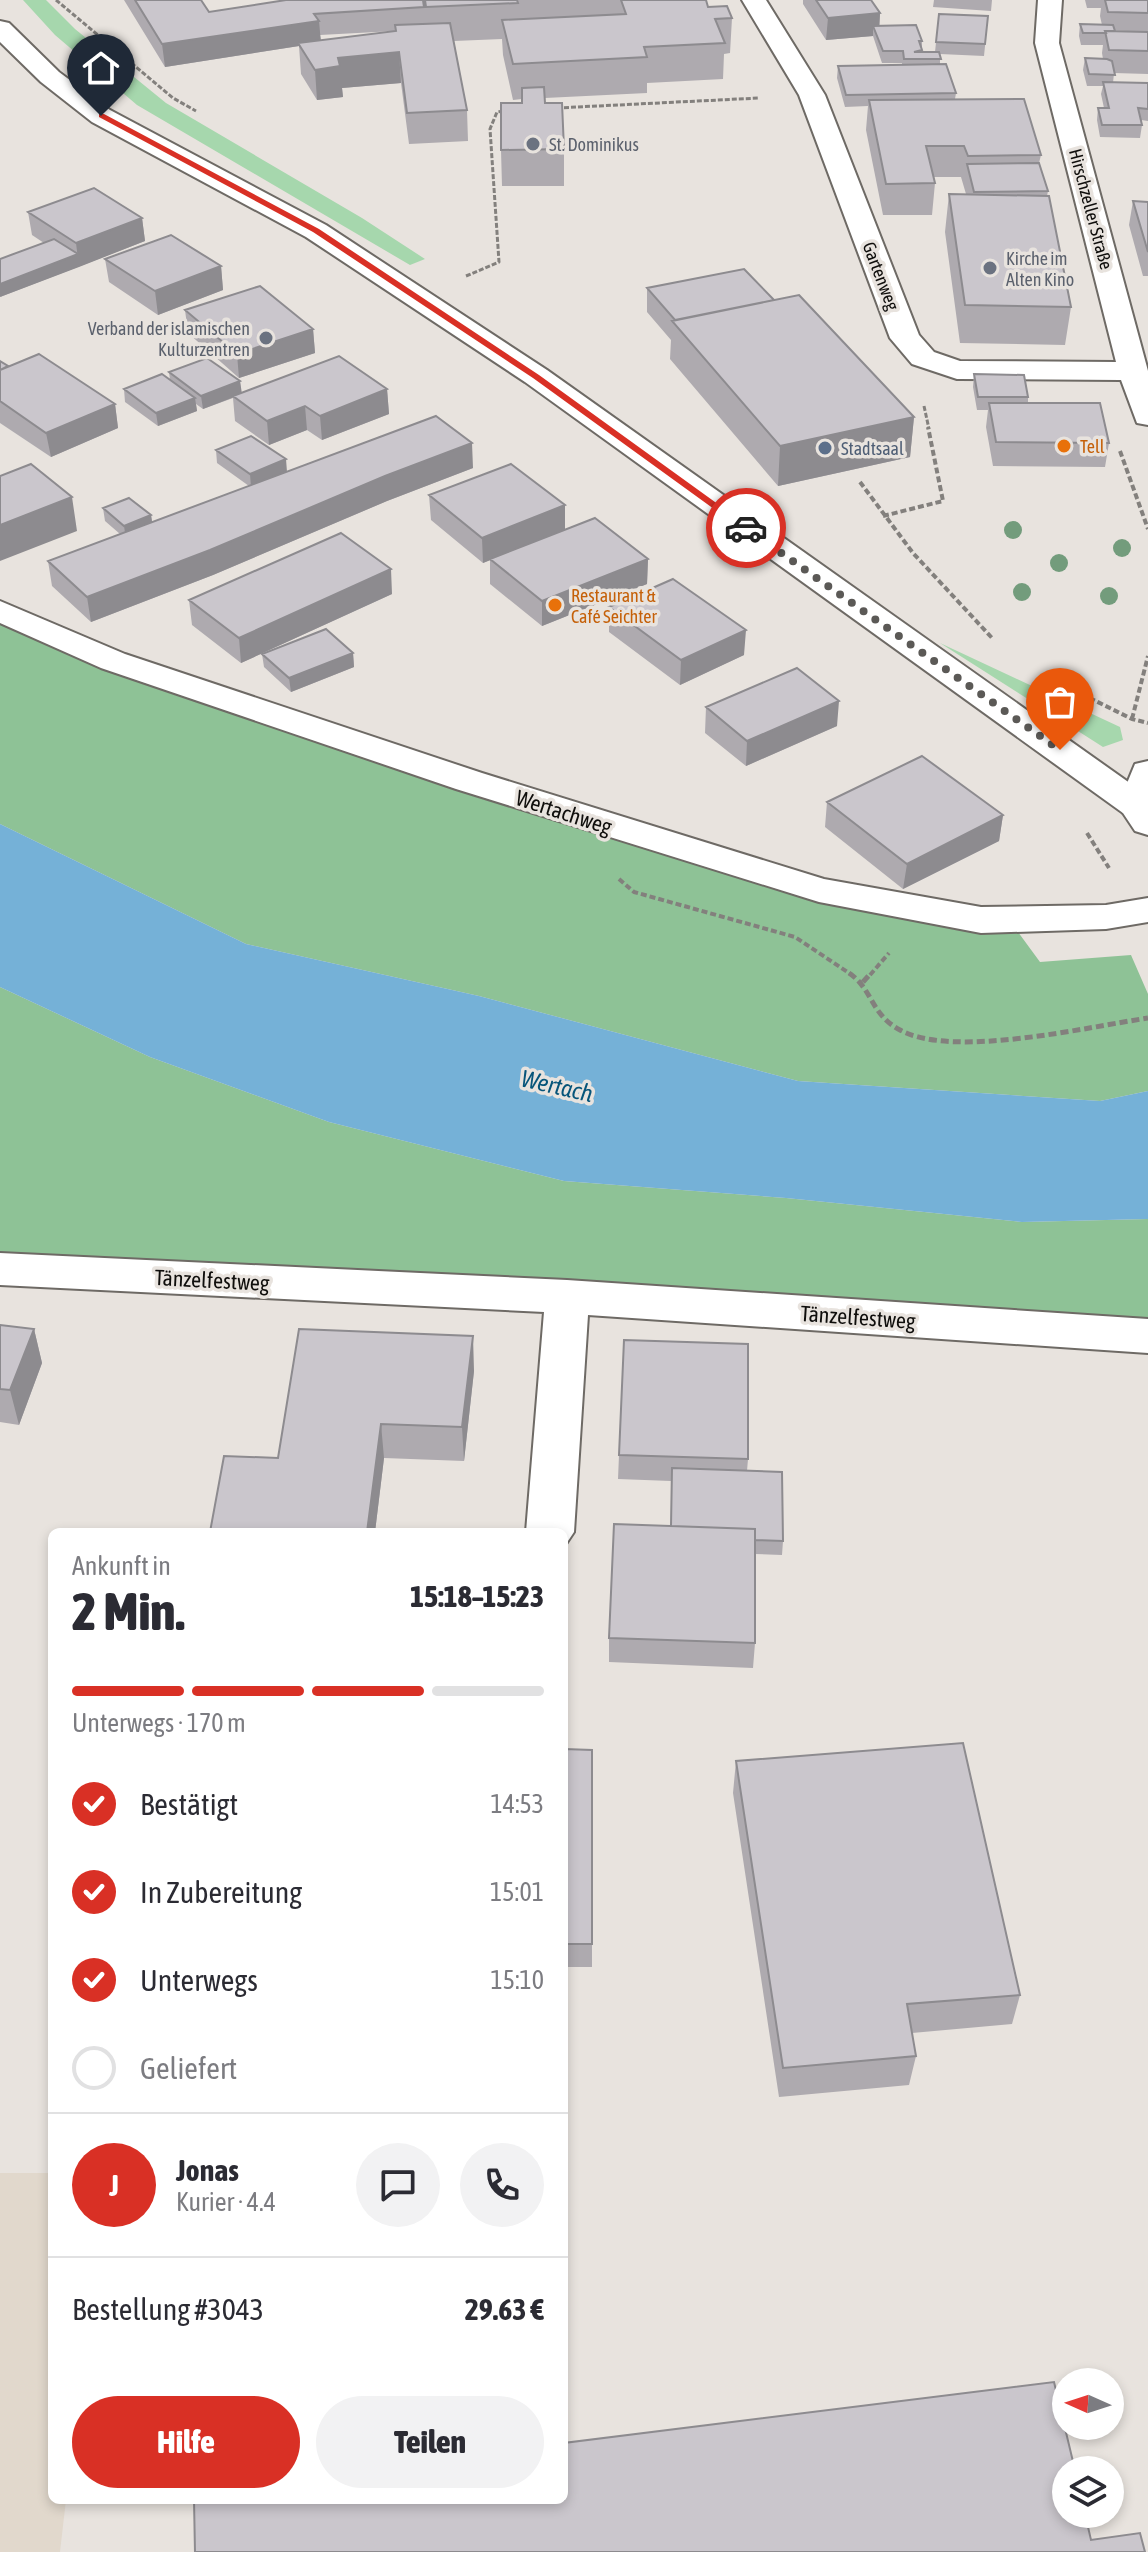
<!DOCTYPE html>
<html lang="de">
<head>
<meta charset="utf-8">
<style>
  :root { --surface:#fff; --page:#f2f2f3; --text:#2b2b33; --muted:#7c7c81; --line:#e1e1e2; --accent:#d93025 }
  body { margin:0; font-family:"Asap Condensed",sans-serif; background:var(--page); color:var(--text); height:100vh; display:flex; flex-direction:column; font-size:30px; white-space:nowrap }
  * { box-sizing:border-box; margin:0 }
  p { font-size:26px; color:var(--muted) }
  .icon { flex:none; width:44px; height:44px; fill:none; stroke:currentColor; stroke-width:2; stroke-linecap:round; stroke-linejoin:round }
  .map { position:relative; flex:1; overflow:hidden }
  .panel { position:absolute; left:48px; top:1528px; width:520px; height:976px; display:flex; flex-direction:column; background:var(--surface); border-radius:12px; box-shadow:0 4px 12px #0003 }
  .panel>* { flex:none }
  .needle { width:52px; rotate:273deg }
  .tools { position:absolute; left:1052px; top:2368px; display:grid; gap:16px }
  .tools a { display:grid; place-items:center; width:72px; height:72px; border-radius:50%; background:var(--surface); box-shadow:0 4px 12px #0003; font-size:40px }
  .pin { position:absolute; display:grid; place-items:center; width:68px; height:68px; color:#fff; margin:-82px -34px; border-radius:50% 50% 50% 0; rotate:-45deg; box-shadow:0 0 8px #0007 }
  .pin .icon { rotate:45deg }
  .courier { position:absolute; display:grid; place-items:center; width:80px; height:80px; margin:-40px; border:6px solid #d93025; border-radius:50%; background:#fff; color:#222; box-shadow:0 2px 10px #0007 }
  .summary em { font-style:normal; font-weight:800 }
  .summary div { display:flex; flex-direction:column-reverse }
  .summary { display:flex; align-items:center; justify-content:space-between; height:136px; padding:0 24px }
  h1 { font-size:52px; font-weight:800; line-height:60px }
  .bar { display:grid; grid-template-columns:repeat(4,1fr); gap:12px 8px; align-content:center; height:96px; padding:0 24px }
  .bar i { height:10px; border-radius:6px; background:var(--line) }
  .bar .active { background:var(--accent) }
  .bar p { grid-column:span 4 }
  .line { display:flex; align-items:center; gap:20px; padding:0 24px; border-top:2px solid var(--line) }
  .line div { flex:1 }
  .round { display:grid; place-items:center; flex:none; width:84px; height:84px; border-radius:42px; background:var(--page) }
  ol { padding:0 24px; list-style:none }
  li { display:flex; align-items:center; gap:24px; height:88px }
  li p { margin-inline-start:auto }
  li .icon { padding:8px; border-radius:50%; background:var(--accent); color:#fff; stroke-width:4 }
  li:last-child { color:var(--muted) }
  li i { width:44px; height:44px; border:4px solid var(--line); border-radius:50% }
  .primary-button { display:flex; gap:16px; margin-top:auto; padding:16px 24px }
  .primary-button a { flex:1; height:92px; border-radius:48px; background:var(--accent); color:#fff; font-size:32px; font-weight:800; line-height:92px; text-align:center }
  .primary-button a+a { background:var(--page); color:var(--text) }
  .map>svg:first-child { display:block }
</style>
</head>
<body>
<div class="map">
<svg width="1148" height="2552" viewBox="0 0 1148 2552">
  <rect width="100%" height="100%" fill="#e8e3de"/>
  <path fill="#e1d8cc" d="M0,2173H52V2500H66L60,2552H0Z"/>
  <path fill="#a6d7ad" d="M23,0H46L75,29L166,103L362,218L425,259L410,265L137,105L55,35Z
    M940,643L1120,727L1123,740L1103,747Z"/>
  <path fill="#8ec296" d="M0,623L105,669L461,790L723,873L852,907L1018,932L1040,962L1131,955L1148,994V1091L1100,1101L798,1081L479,996L246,944L0,824Z
    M0,987L150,1057L329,1122L564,1181L786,1198L1022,1222L1148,1219V1321L0,1263Z"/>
  <path fill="#75b1d7" d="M0,824L246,944L479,996L798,1081L1100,1101L1148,1091V1219L1022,1222L786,1198L564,1181L329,1122L150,1057L0,987Z"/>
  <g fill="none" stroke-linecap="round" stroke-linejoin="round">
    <defs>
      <path id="minor" d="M742,0H766L825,95L919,335L934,352L960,361L1116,362L1035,43L1038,0H1062L1059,43L1148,371V425L1137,423L1121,380L957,379L912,364L890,338L799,95Z
        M0,601L125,654L482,773L824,879L981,907L1106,905L1148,898V922L1106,929L981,933L819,902L456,789L101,668L0,623Z
        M1148,761V813L1136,816L1123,813L1118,805L1135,764Z
        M0,1253L567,1280L1148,1319V1353L588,1315L574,1532L564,1547V1532H526L544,1312L0,1285Z"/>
      <path id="major" d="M0,21L9,23L59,72L110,110L326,225L547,370L1148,796V835L1135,831L1123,813L525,382L306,237L92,122L41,82L0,42Z"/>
    </defs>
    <use href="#minor" stroke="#6e6a65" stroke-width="4"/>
    <use href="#major" stroke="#6e6a65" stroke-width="4"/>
    <path stroke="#83807d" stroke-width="3" stroke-dasharray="5 2" stroke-linecap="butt" d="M56,0L173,98L196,111
      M557,108L759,98
      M466,276L499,262L490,129L497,112L507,111
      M924,406L929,429"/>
    <path stroke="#83807d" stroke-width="4" stroke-dasharray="6 3" stroke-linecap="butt" d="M1120,451L1148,529
      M860,482L913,553L993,639
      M883,516L943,501L928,427
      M1049,678L1132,719L1148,723
      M1132,719L1148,656
      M1087,833L1109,868
      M619,879L634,892L795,937L852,975
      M870,975L889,953"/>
    <path stroke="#83807d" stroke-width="5" stroke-dasharray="8 4" stroke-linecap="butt" d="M849,973C873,989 870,1014 900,1030C953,1059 1087,1027 1148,1018
      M863,982L871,973"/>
    <use href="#minor" fill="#fff" fill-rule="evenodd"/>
    <use href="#major" fill="#fff" fill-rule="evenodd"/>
  </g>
  <g fill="#739c7c">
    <circle cx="1013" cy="530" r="9"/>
    <circle cx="1122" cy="548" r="9"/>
    <circle cx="1059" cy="563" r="9"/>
    <circle cx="1022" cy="592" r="9"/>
    <circle cx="1109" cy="596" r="9"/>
  </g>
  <path fill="#aeaaaf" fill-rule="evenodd" d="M124,0H201L209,12L286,0H706L708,7L732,18L730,53L724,54L723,79L647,83V93L545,98V103L564,149V186H502L501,150L522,103V99L513,100L503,55L502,39L454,41L467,110L468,141L409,144L401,83L342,88L343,97L317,100L301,74L299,46L165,67ZM395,31L321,41L320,35Z
    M803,0H871L880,13L879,26L922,41V52H935L939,14L988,16L984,56L940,54V64L956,93L955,99L1041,155L1039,163L1048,191L1047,196L1071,307L1065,345L960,343L945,232L949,194H966L961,177H934L935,183L932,215H883L866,130L868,106L845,107L837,78L838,66L902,65V63H882L873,36L826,40L803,4Z
    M934,0H992L991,11L933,7Z
    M1085,0H1148V74L1114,73L1113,83H1148V121L1141,120L1142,125L1140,138L1100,137L1097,120L1098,108H1104L1101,94L1103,86H1087L1083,70L1085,58L1103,59L1102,53L1103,45H1081L1079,36L1080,24L1102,25L1100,16L1101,8H1087Z
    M1133,201L1148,202V276H1143L1129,225Z
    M28,212L142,218L145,241L0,297L44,243L32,235Z
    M105,259L221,266L223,290L158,315L109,282Z
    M647,288L774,300L914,417L910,457L778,486L670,359L671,340L647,312Z
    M185,310L313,329L315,353L239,378L188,333Z
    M0,361L8,366L115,404L118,428L51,457L0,423Z
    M169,372L240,381L241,393L387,389L389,414L322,440L307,430L269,445L235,421L233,398L203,409L196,404L197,411L158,426L125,402L124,389L170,380Z
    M974,374L1028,397V403L1109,443L1105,467L993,466L986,427L988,410H977L973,387Z
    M216,450L287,472L473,468L387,501L213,575L91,622L52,586L48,561L120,534L105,521L103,508L151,515L152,522L249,486L217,463Z
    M429,495L565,505V530L648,559L647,584L542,626L490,584V560L483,563L431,520Z
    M392,594L241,663L192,625L189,600Z
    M609,607L744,655L680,685L609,632Z
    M353,653L354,667L291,692L264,667L262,654Z
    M706,707L837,726L746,766L705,733Z
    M827,802L1003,815L999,841L903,889L825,827Z
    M0,1325L34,1329L42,1363L19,1425L0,1422Z
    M474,1371L464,1461L384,1458L375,1532H210L278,1458Z
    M619,1455L748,1459L747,1471L783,1541L782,1555L755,1554V1643L753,1668L609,1662V1638L671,1526V1481L618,1479Z
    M564,1749L592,1750V1967H564Z
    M736,1761L1020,1995L1012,2024L912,2033L916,2056L909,2085L779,2097L733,1793Z"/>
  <path fill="#8d8b8f" d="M880,13L879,35L873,26V36L826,40L828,18Z
    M319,21L321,43H298L299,46L165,67L162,44Z
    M399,52L401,83L342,88L343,97L317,100L315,70L338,58Z
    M142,218L145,241L79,267L76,243Z
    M78,254L79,267L0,297V284Z
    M221,266L223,290L158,315L155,291Z
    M313,329L315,353L239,378L237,354Z
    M240,381L242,394L203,409L201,396Z
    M387,389L389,414L322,440L320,416Z
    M195,398L197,411L158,426L156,413Z
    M115,404L118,428L51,457L46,433Z
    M305,406L307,430L269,445L267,421Z
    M914,417L910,457L778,486L780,446Z
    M472,443L473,468L387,501L213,575L91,622L87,597L385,476Z
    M286,459L287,472L251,487L250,474Z
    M72,497L77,531L0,561V525Z
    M565,505V530L483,563L482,538Z
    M151,515L153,528L126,539L124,526Z
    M648,559L647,584L542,626V601Z
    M391,569L392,594L241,663L239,638Z
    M746,630L744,655L680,685L681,660Z
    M353,653L354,667L291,692L289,678Z
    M839,701L837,726L746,766L747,741Z
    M1003,815L999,841L903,889L907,864Z
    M34,1329L42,1363L19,1425L10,1390Z
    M473,1336L474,1371L464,1461L462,1427Z
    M381,1424L384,1458L375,1532H367Z"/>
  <path fill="#cac6cc" stroke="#8d8b8f" stroke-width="2" d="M135,0H201L209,12L286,0H423L424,7L314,14L319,21L162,44Z
    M425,0H517L518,3L426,7Z
    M621,0H706L708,7L727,6L732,18L715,19L725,43L644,47L647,57L513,64L502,20L626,14Z
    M816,0H871L880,13L828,18Z
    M1105,0H1148V13L1108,12Z
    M939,14L988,16L985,44L936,42Z
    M450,23L467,110L407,113L399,52L338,58L340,66L315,70L298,43L396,31L395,25Z
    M1080,24L1113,25L1115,31H1105L1106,33H1083Z
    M916,25L922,41H919L922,50L914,52H939L941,59H904L903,51H883L873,26Z
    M1105,31L1148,32V51L1109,50Z
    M1085,58L1107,59L1112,61L1115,75L1089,74Z
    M946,64L956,93L846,95L838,66Z
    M1103,82L1148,83V109L1138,108L1142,125H1102L1098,108H1109Z
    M544,87L545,103H562L564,149L501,150V103H522V88Z
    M1024,99L1041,155L968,156L964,146H926L935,183L886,184L869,100Z
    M1039,163L1048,191L974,192L967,164Z
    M94,188L142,218L76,243L28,212Z
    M949,194L1049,196L1071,307L965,305Z
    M1133,201L1148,202V252Z
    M171,235L221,266L155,291L105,259Z
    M54,239L78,254L0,284V259Z
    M744,269L774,300L675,320L647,288Z
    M260,286L313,329L237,354L185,310Z
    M799,295L914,417L780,446L672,321Z
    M39,354L115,404L46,433L0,401V370Z
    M339,356L387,389L320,416L305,406L267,421L233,396Z
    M207,358L240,381L201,396L169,372Z
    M0,361L8,366L0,370Z
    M162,374L195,398L156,413L124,389Z
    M974,374L1024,375L1028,397H978Z
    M989,403H1100L1109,443L996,442Z
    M436,416L472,443L385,476L210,550L87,597L48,561Z
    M251,436L286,459L250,474L216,450Z
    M31,464L72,497L0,525V476Z
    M511,464L565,505L482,538L429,495Z
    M129,498L151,515L124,526L103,508Z
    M595,518L648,559L542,601L490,559Z
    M341,533L391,569L239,638L189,600Z
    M673,579L746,630L681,660L609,607Z
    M326,629L353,653L289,678L262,654Z
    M797,668L839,701L747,741L706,707Z
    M922,756L1003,815L907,864L827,802Z
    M0,1325L34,1329L10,1390L0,1389Z
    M299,1329L473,1336L462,1427L381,1424L367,1532H210L224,1456L278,1458Z
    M624,1340L748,1344V1459L619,1455Z
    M672,1468L782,1472L783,1541L755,1540V1529L671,1526Z
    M614,1524L755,1529V1643L609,1638Z
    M963,1743L1020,1995L907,2004L916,2056L783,2068L736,1761Z
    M564,1749L592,1750V1944H564Z
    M1054,2382L1075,2470H1066V2514H1085L1091,2540L1140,2533L1145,2552H195L194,2500H564V2443Z"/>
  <path fill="#d93025" d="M99,114H104L319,229L539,375L751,528L743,530L533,378L313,232L99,117Z"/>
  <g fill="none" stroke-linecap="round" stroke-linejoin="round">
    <path stroke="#5b5956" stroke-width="8" stroke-dasharray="0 14.4" d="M746,528L1060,750"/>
  </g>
  <g fill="#6b7280" stroke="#e8e3de" stroke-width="3">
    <circle cx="533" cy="144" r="8"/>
    <circle cx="990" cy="268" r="8"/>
    <circle cx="266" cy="338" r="8"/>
  </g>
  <g fill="#e8710a" stroke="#e8e3de" stroke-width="3">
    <circle cx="1064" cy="446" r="8"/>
    <circle cx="555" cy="605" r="8"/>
  </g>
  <circle fill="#5c6f8a" stroke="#e8e3de" stroke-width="3" cx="825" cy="448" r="8"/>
  <g text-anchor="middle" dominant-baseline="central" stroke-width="7" stroke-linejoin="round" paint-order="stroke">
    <g font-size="18" fill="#5b616d" stroke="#e8e3de" text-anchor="start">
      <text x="549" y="144">St. Dominikus</text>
      <text x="1006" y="258">Kirche im<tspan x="1006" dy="21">Alten Kino</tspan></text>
      <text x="250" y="328" text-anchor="end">Verband der islamischen<tspan x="250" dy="21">Kulturzentren</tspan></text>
    </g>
    <g font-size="18" fill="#0f0e0c" stroke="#e8e3de">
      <text transform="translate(1091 209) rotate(75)">Hirschzeller Straße</text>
      <text transform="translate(881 276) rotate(69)">Gartenweg</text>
    </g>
    <g font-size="18" fill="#c56008" stroke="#e8e3de" text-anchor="start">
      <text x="1080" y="446">Tell</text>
      <text x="571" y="595">Restaurant &amp;<tspan x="571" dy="21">Café Seichter</tspan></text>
    </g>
    <g font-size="18" fill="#4e5e75" stroke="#e8e3de" text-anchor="start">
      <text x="841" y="448">Stadtsaal</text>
    </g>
    <g font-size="22" fill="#0f0e0c" stroke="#e8e3de">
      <text transform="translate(564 812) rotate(18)">Wertachweg</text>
      <text transform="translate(212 1280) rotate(3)">Tänzelfestweg</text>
      <text transform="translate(858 1317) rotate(4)">Tänzelfestweg</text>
    </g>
    <g font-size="24" font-style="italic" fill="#07557a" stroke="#e8e3de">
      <text transform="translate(557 1086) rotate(13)">Wertach</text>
    </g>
  </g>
</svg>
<div class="tools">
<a><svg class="needle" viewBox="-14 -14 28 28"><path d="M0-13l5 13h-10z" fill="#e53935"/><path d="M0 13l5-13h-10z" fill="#7c7c81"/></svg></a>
<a><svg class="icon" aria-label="layers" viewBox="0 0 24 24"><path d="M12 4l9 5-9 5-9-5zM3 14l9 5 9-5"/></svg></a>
</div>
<div class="pin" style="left:1060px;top:750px;background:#ea580c"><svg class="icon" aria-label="bag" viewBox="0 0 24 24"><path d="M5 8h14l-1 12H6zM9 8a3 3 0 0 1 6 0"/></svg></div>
<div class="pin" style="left:101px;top:116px;background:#1f2937"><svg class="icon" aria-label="home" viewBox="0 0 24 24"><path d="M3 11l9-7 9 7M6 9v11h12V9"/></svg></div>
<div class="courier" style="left:746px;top:528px"><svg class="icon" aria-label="car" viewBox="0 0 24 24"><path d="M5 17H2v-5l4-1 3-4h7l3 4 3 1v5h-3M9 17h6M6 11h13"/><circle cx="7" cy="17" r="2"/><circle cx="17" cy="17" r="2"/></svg></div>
<section class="panel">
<div class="summary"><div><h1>2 Min.</h1><p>Ankunft in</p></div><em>15:18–15:23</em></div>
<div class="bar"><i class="active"></i><i class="active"></i><i class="active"></i><i></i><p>Unterwegs · 170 m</p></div>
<ol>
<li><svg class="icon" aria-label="check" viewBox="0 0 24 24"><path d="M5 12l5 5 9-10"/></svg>Bestätigt<p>14:53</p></li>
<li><svg class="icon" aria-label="check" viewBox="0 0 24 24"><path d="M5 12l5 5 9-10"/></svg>In Zubereitung<p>15:01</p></li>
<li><svg class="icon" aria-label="check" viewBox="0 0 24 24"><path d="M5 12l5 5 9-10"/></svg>Unterwegs<p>15:10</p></li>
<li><i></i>Geliefert</li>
</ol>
<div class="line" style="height:144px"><b class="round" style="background:var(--accent);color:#fff">J</b><div><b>Jonas</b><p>Kurier · 4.4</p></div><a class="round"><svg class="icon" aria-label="chat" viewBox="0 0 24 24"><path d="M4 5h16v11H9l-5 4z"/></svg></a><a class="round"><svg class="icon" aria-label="phone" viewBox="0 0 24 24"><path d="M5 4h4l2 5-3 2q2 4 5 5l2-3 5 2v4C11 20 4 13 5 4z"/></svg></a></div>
<div class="line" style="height:104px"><div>Bestellung #3043</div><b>29.63 €</b></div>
<div class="primary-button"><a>Hilfe</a><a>Teilen</a></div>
</section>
</div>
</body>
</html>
